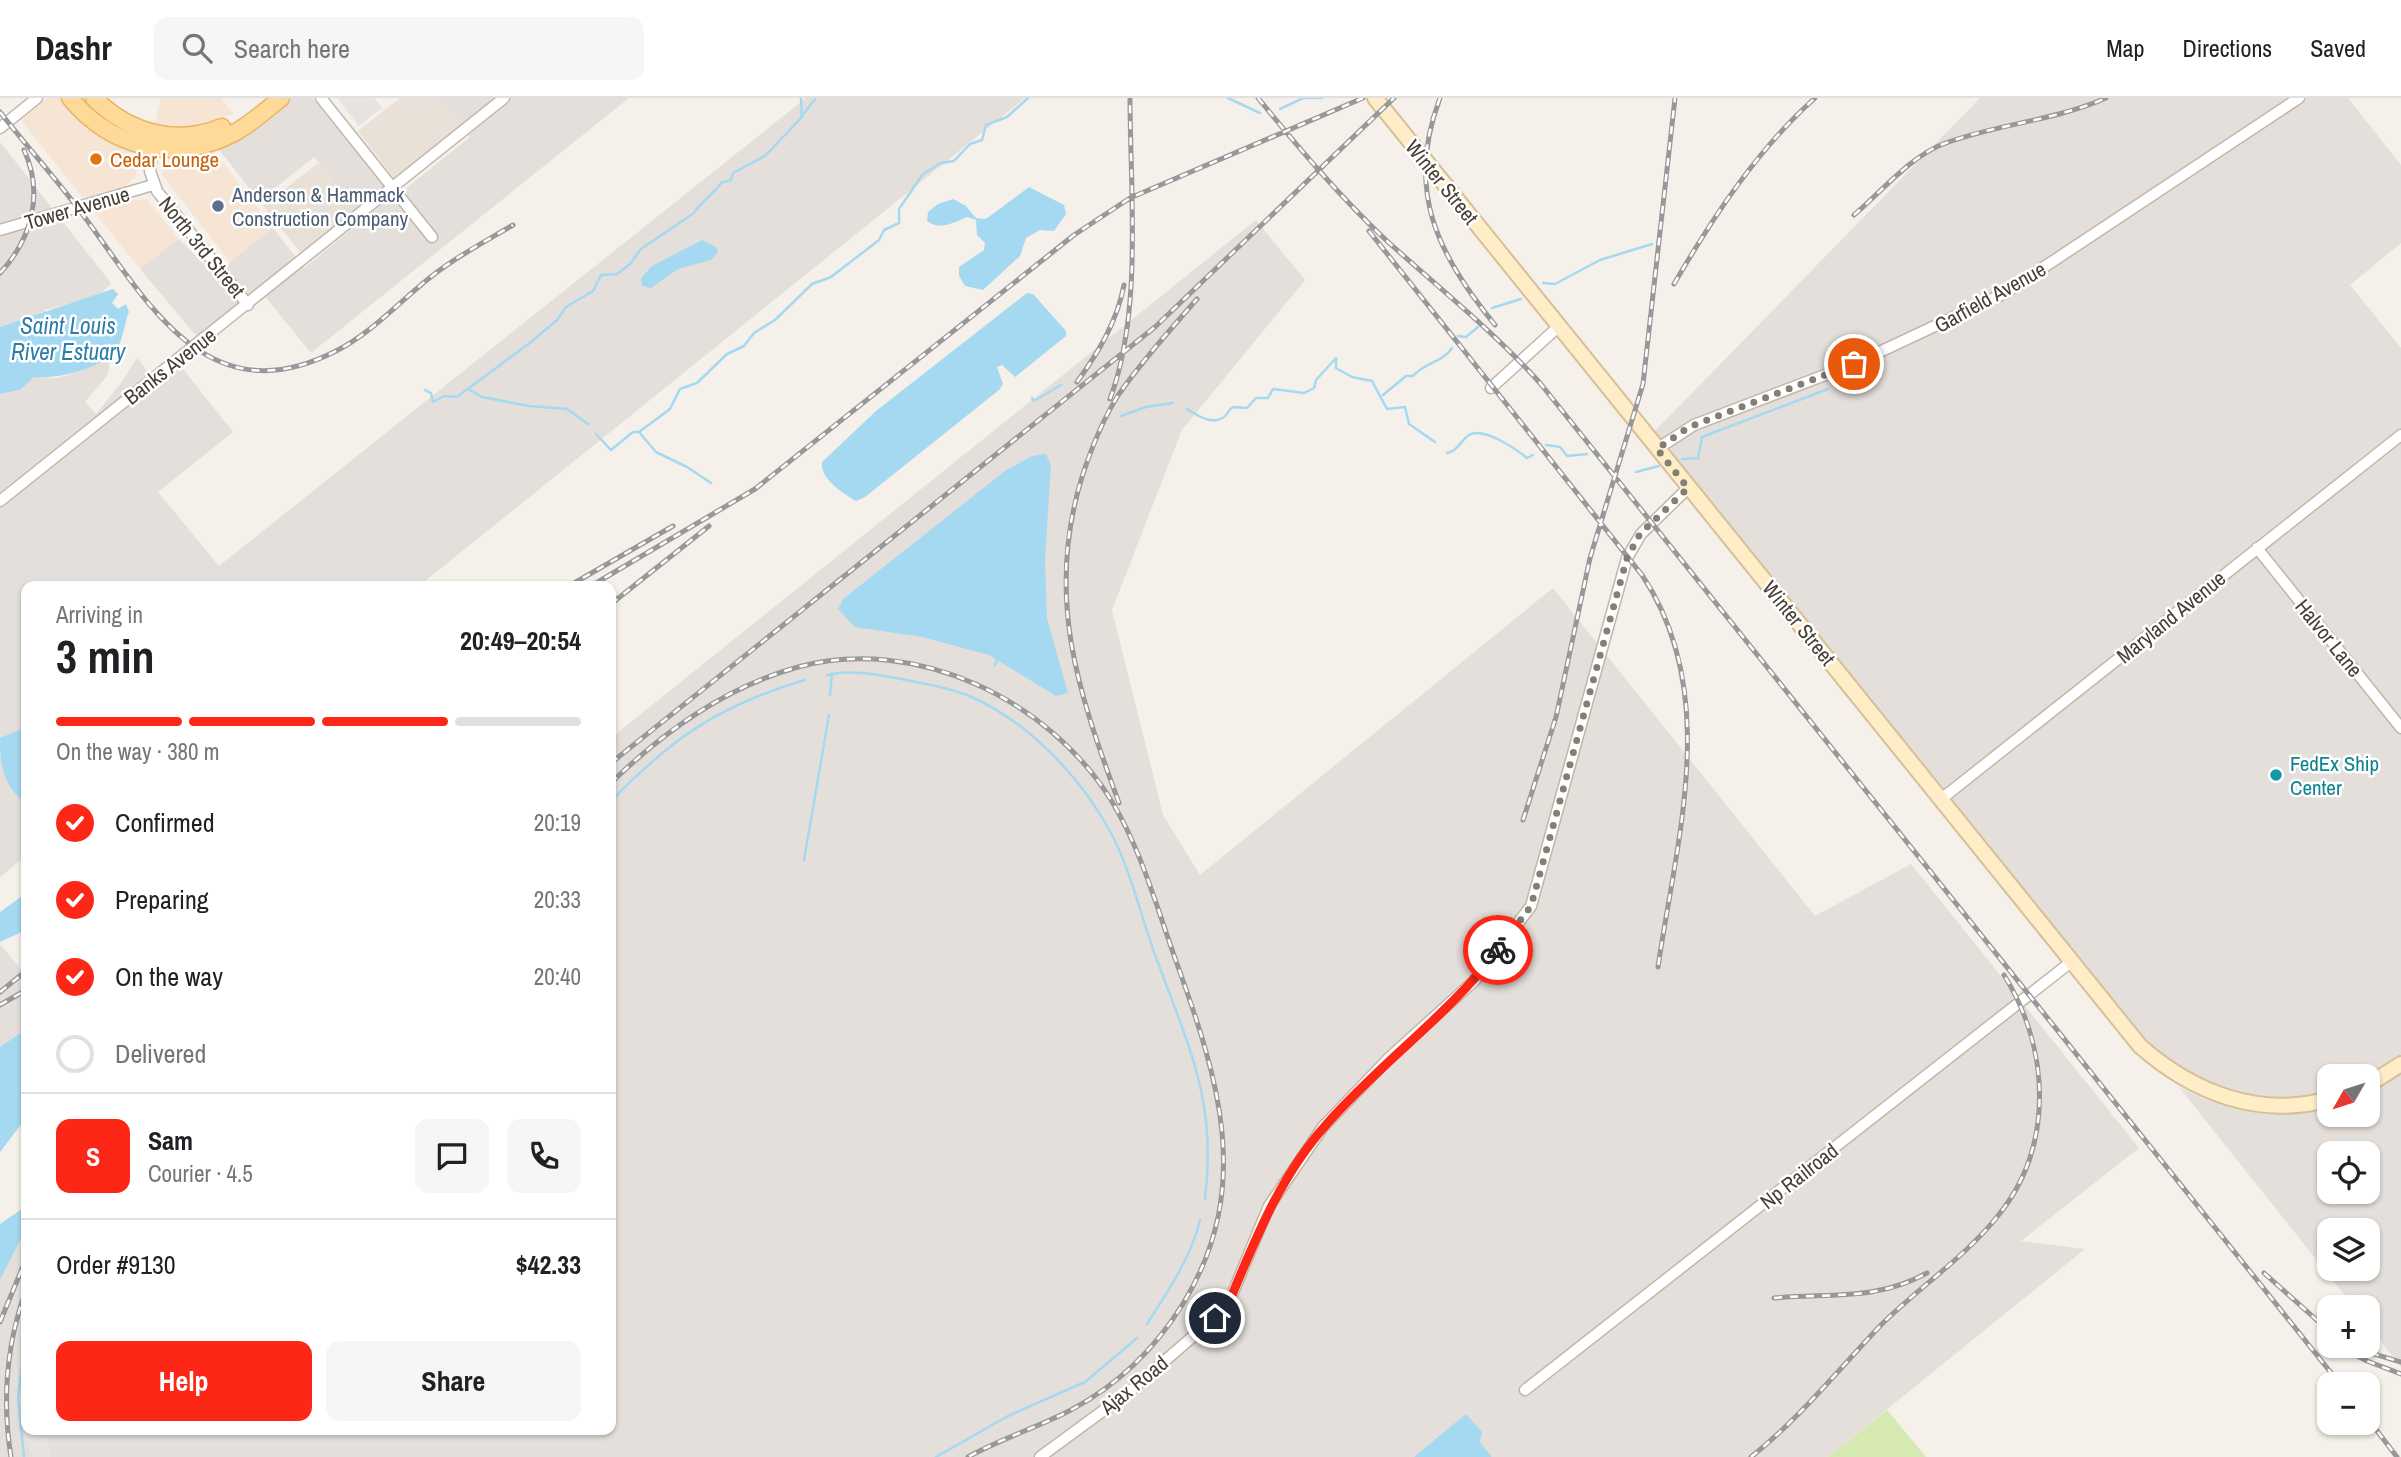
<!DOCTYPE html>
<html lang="en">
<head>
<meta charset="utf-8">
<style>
  :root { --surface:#fff; --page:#f6f6f6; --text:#202124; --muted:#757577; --line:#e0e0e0; --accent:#fd2717 }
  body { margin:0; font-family:"Archivo Narrow",sans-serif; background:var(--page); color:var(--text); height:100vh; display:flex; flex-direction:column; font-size:26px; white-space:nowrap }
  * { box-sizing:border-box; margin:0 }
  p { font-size:23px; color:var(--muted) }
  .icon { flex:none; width:38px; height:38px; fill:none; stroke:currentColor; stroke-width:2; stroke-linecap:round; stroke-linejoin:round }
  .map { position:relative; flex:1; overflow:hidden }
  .panel { position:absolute; left:21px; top:483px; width:595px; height:854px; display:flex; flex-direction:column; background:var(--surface); border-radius:14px; box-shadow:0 2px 5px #0004 }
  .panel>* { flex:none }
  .needle { width:46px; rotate:231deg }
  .tools { position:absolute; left:2317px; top:966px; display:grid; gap:14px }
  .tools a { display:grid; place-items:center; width:63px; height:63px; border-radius:14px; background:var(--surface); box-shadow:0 2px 5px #0004; font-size:35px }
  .pin { position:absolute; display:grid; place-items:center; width:60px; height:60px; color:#fff; margin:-30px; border:4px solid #fff; border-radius:50%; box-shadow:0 2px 7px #0007 }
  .courier { position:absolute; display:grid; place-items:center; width:70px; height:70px; margin:-35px; border:5px solid #fd2717; border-radius:50%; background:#fff; color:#222; box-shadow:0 2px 9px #0007 }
  .summary em { font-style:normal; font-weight:700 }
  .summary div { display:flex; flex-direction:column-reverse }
  .summary { display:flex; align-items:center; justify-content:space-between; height:119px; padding:0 35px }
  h1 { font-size:46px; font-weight:700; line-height:52px }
  .bar { display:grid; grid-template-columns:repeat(4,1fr); gap:10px 7px; align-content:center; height:84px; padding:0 35px }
  .bar i { height:9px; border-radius:5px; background:var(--line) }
  .bar .current { background:var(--accent) }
  .bar p { grid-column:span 4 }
  .line { display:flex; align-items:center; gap:18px; padding:0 35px; border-top:2px solid var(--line) }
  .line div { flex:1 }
  .round { display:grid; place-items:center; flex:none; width:74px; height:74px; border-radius:14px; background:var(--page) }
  ol { padding:0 35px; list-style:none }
  li { display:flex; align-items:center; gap:21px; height:77px }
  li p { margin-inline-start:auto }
  li .icon { padding:7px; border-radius:50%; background:var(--accent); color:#fff; stroke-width:4 }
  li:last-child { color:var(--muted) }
  li i { width:38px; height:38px; border:4px solid var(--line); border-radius:50% }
  .button { display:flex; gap:14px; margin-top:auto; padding:14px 35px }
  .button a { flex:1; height:80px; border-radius:14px; background:var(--accent); color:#fff; font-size:28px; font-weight:700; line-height:80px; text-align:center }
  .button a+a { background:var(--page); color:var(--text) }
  header { display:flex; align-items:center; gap:42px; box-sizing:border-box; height:98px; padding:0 35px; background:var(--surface); border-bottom:2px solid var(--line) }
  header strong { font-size:33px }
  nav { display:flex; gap:38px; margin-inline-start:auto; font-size:24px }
  .search { width:490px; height:63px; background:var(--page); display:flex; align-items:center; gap:18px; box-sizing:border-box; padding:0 24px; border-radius:14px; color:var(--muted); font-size:26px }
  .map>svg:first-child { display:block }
</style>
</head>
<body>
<header>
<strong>Dashr</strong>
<div class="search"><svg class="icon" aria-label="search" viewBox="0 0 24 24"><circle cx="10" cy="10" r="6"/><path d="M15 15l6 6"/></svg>Search here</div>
<nav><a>Map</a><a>Directions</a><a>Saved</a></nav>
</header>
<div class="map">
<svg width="2401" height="1359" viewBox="0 0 2401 1359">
  <rect width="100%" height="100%" fill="#f5f0e9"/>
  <path fill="#e9e1d7" d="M400,0H439L461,27L394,80L358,33Z
    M318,65L355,111L301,155L263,108Z"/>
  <path fill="#f6e5d4" d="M48,0H64L135,58L137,71L134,80L125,89L111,93L121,104L146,101L179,141L140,171L20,21Z
    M161,0H221L233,15L207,28L178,31L154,28Z
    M213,52L273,130L231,165L162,77L164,64L172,58Z"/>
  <path fill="#e4dfda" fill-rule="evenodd" d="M290,0H312L394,100L470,39L439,0H629L311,255L258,190L198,240L140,171L179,141L214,177L273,130L304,170L363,122L314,59L259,103L218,50L247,35Z
    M806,0H1025L419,488H26V758L0,779V296L20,292L34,279L58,280L86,271L112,255L107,278L85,304L96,316L121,285L137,260L156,284L179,266L233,334L158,394L219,468Z
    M1980,0H2348L2401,67V145L2350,187L2401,250V959L2368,980L2329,978V994L2289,1002L2246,998L2199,983L2149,948L1653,335Z
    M0,44L111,185L104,193L92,200L45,212V216L0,229Z
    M1256,122L1305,182L1182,332L1112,512L1163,717L1200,777L1553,490L1815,818L1911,766L2139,1050L2021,1143L2085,1151L1828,1359H1492L1480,1344L1467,1316L1414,1359H0V1182L26,1131V1332H611V640Z
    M0,846L26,877V931L0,949Z
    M2401,974V1269L2368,1227V1209H2354L2179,989L2204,1001L2253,1014H2296L2329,1009V1017H2368V994ZM2329,1055H2368V1094H2329ZM2329,1132H2368V1171H2329Z"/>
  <path fill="#d5e9b1" d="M1887,1312L1926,1359H1828Z"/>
  <path fill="#e6e3e0" d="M337,0H374L382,10L359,28Z
    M26,1279V1332H46L51,1359H32L26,1337L24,1321Z"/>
  <path fill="#a5d9f2" d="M1029,89L1064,107L1066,116L1054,133L1040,132L1026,140L1020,158L983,192L965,188L959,178V169L984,152L985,145L977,137L976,122L967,119C955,124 939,133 927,123L928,114L938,106L953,101L966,108L976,120L986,121Z
    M702,142L716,149L718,154L711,162L678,171L651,190L642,188L641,180L652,168Z
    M113,191L118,196L112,205L118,211L126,206L129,214C124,225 124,240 117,250C103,271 58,281 34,279L20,292L0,296V229Z
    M1027,195L1033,196L1066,233V238L1015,279L1002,267L997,269L1003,286L999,292L865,399L856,403C844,396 819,380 822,364L876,313Z
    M1046,356L1051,368L1045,462L1047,520L1068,595L1056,598L989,557L922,539L855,529L838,511L843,501L1005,373L1032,358Z
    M26,629V706C3,687 0,668 0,640Z
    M26,795V832L0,844V814Z
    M26,931V1020L0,1054V949Z
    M26,1108V1131L0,1182V1126Z
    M1466,1316L1482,1334L1480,1344L1492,1359H1414Z"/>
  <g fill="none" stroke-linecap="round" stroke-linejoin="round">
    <path stroke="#a5d9f2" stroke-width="2.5" d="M1228,0L1260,15
      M1280,11L1303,0H1322
      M801,19L816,0
      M1543,185L1555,186L1600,162L1652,146
      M1492,210L1521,201
      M1458,238L1466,239L1478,229
      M425,292L431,295L433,304L444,298L457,299L531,244L557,222L566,209L593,193L601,177L617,176L630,166L641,151L694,115C699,105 714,96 721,85L731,82L733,75L765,58L802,19L801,0
      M470,292L482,299L529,308L567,311L588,326
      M1383,297L1406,278H1413C1425,264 1442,265 1452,250
      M1032,300L1034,303L1061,287
      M1187,311C1198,318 1215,329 1226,317C1228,314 1230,311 1233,309L1247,310L1256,300H1268L1273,291L1304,295L1314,290L1316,282L1336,260V270L1352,279L1372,283L1387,311L1405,309L1409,326L1435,344
      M1121,318L1146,309L1173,305
      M639,334L670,311L680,291L697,285L727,256L744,248L754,235L775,222L812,186L831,179L879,142L884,132L899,125V111L923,76L941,65L954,63L970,46L982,42L986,27L1007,19L1028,0
      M596,336L611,352L633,334H639L656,354L687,369L711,385
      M1546,347L1560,349L1567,358L1587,356
      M1447,355C1458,353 1460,343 1469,337C1483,328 1516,351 1527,360L1533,357
      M1682,361L1698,360L1702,339L1828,291
      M1636,374L1659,368
      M995,567L997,562
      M827,577C849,571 879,577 901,581C923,585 946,589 967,597C1027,622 1081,679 1111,735C1132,775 1142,823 1158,865C1190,951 1217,1006 1205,1101
      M830,597L832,576
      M611,703C673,639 720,607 805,582
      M804,762L829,617
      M1147,1226C1168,1193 1191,1160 1200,1122
      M24,1359L18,1300L26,1231
      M936,1359L1008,1318L1085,1284L1137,1240"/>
    <defs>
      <path id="street" d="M321,0L432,139
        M0,30L37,0
        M153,45L150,73L157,93L248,207
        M0,132L153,87
        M1491,290L1558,229
        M1657,351L1694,327L1854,266L2005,195L2299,0
        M0,403L504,0
        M2257,450L2401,630
        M1940,702L2401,337
        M1525,1292L2071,864
        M1040,1359L1130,1293L1227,1209L1269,1108L1323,1029L1390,959L1474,883L1531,808L1627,460L1641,436L1688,390"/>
      <path id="secondary" d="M1375,0L2140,948C2192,994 2259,1021 2329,1001
        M2368,987L2401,966"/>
      <path id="primary" d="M70,0C111,50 175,66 234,35C251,26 266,12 281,0
        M94,0C129,35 176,48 222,29"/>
    </defs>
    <use href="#street" stroke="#c0b7ab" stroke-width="13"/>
    <use href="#secondary" stroke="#d5c098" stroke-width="18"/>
    <use href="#primary" stroke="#e6b565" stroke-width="19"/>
    <use href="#street" stroke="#fff" stroke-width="10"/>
    <use href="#secondary" stroke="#ffedc8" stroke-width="14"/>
    <use href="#primary" stroke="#ffd997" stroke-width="16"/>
    <defs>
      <path id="rail" d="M1258,0C1299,50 1340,99 1387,143C1439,190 1493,233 1540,285L2340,1286
        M1440,0C1405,92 1437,155 1495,227
        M0,14C28,50 59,84 86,121C150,208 209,318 336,253C372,235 401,202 432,178C457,158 486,143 513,127
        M1854,117C1881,94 1910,59 1943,46C1996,26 2054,23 2106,0
        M1369,133L1642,477C1721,595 1677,739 1658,869
        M0,175C32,141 44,95 24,52
        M1674,186C1713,119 1757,52 1815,0
        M1077,284C1098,255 1117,224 1124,187
        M1110,301C1143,213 1130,94 1130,0
        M569,488L673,428
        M591,488L755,391L1074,137L1130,100L1363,0
        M611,506L709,428
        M611,665L1155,229L1394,0
        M611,685C664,633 726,589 798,569C916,537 1049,602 1111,702C1141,751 1157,810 1176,863C1218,980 1254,1088 1184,1204C1156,1250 1117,1288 1069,1313C1036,1330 1000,1341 968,1359
        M1119,705C1078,593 1045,499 1082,379C1091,351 1103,321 1119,296C1142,263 1170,232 1197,201
        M1523,722L1556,619L1590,460L1643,286L1675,0
        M0,894L26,873
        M0,907L26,892
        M2264,1175L2329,1233
        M1774,1200C1830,1195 1876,1203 1927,1175
        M0,1224L26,1161
        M2339,1248L2367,1263L2401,1276
        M2371,1255L2401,1264
        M2368,1321L2397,1359
        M11,1359C2,1302 6,1247 26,1192
        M1751,1359C1800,1320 1838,1272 1881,1227C1918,1190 1964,1160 1997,1119C2055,1049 2050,951 2004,877"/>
    </defs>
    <use href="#rail" stroke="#989898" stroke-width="5"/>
    <use href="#rail" stroke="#fff" stroke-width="2.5" stroke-dasharray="8" stroke-linecap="butt"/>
  </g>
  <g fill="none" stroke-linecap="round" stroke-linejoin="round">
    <path stroke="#857e75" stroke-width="7" stroke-dasharray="0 12.6" d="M1498,852L1531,808L1627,460L1640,436L1688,390L1657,351L1689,329L1854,266"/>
    <path stroke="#fd2717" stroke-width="9" d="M1215,1220L1227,1209C1254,1145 1279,1079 1326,1027C1380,965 1449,917 1498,852"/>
  </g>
  <circle fill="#e8710a" stroke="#fff" stroke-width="2.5" cx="96" cy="61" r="7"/>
  <circle fill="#5c6f8a" stroke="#fff" stroke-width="2.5" cx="218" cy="108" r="7"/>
  <circle fill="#0f9aa8" stroke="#fff" stroke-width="2.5" cx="2276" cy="677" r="7"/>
  <g text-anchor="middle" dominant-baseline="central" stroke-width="5" stroke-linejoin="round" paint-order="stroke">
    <g font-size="21" fill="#c56008" stroke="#fff" text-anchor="start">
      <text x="110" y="61">Cedar Lounge</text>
    </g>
    <g font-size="21" fill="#484037" stroke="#fff">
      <text transform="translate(1442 84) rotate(51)">Winter Street</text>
      <text transform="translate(77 110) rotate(-16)">Tower Avenue</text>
      <text transform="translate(202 149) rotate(51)">North 3rd Street</text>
      <text transform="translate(1990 199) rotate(-29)">Garfield Avenue</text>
      <text transform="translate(170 268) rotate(-38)">Banks Avenue</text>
      <text transform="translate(2171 519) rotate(-39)">Maryland Avenue</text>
      <text transform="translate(1799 525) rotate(51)">Winter Street</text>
      <text transform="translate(2329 540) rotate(51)">Halvor Lane</text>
      <text transform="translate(1799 1078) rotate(-38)">Np Railroad</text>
      <text transform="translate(1134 1287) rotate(-39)">Ajax Road</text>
    </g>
    <g font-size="21" fill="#4e5e75" stroke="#fff" text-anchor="start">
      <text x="232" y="96">Anderson &amp; Hammack<tspan x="232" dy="24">Construction Company</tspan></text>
    </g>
    <g font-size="21" fill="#0d838f" stroke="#fff" text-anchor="start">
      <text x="2290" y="665">FedEx Ship<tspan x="2290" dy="24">Center</tspan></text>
    </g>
    <g font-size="23" font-style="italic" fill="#2b7ca6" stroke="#fff">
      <text x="68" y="227">Saint Louis<tspan x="68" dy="26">River Estuary</tspan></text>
    </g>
  </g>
</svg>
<div class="tools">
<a><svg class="needle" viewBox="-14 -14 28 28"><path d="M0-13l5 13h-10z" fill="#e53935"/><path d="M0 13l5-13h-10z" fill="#757577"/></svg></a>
<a><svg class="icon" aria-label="locate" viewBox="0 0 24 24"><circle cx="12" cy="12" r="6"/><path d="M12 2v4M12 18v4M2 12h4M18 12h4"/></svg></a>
<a><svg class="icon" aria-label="layers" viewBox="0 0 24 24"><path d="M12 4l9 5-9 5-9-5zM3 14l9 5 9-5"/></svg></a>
<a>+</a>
<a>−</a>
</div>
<div class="pin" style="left:1854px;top:266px;background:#ea580c"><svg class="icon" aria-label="bag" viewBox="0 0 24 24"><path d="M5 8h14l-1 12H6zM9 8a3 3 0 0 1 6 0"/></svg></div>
<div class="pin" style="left:1215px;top:1220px;background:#1f2937"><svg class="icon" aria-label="home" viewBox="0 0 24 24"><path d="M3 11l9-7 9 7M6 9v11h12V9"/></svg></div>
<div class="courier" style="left:1498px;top:852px"><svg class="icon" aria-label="bike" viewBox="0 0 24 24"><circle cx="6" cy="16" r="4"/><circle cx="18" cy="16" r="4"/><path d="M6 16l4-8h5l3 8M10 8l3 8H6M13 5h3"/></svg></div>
<section class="panel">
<div class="summary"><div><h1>3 min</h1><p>Arriving in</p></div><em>20:49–20:54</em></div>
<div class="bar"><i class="current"></i><i class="current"></i><i class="current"></i><i></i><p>On the way · 380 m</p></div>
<ol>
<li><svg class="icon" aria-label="check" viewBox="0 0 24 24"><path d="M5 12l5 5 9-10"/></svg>Confirmed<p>20:19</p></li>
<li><svg class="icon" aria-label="check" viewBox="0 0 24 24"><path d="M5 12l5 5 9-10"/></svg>Preparing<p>20:33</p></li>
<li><svg class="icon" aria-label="check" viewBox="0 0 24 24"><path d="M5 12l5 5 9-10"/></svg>On the way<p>20:40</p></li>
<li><i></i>Delivered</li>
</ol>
<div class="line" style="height:126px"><b class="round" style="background:var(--accent);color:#fff">S</b><div><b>Sam</b><p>Courier · 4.5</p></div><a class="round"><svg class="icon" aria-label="chat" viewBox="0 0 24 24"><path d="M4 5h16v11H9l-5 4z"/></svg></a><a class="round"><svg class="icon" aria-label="phone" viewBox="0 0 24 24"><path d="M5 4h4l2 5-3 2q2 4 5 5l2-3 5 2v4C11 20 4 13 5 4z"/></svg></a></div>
<div class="line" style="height:91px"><div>Order #9130</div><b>$42.33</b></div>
<div class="button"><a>Help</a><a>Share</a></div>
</section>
</div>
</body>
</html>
